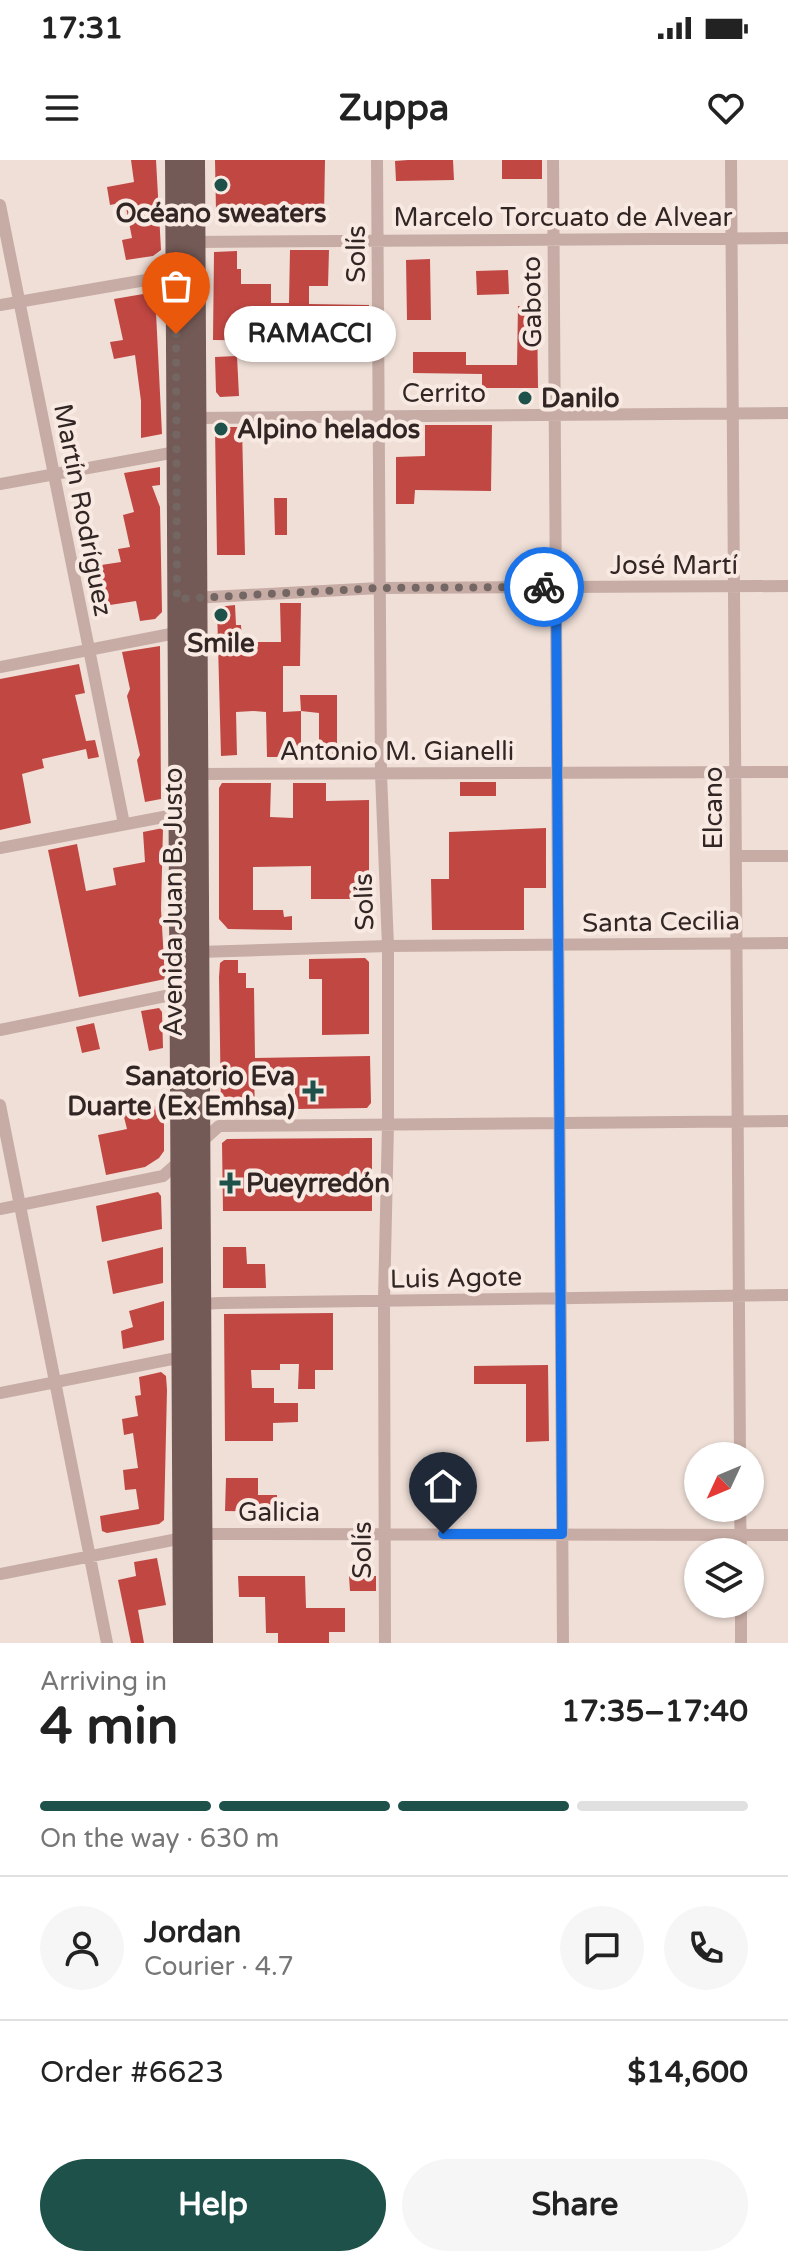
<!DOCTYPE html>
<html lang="en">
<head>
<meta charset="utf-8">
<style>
  :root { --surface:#fff; --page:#f6f6f6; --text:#222; --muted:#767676; --line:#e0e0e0; --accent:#1d514a }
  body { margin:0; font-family:"Varela Round",sans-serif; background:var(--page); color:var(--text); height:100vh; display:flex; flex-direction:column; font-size:30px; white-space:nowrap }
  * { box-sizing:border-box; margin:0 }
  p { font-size:26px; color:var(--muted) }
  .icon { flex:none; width:44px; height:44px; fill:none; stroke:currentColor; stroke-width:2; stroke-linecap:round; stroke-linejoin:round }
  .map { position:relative; height:1483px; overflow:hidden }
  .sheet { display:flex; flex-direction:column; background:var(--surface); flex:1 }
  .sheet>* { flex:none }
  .needle { width:52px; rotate:226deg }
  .tools { position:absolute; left:684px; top:1282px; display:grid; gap:16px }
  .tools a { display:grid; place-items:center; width:80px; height:80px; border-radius:50%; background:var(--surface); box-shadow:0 2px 6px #0004; font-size:40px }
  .pin { position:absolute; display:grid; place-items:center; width:68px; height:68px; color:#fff; margin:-82px -34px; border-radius:50% 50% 50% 0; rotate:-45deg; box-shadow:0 0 8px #0007 }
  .pin .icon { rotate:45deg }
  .courier { position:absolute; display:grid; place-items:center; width:80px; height:80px; margin:-40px; border:6px solid #1a73e8; border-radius:50%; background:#fff; color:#222; box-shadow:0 2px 10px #0007 }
  .bubble { position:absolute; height:56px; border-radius:28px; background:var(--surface); box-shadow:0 2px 6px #0004; font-size:26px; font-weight:700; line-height:56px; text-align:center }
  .overview em { font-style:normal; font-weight:700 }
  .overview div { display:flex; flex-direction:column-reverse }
  .overview { display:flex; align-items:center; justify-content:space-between; height:136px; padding:0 40px }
  h1 { font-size:52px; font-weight:700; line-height:60px }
  .bar { display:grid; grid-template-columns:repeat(4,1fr); gap:12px 8px; align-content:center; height:96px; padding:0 40px }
  .bar i { height:10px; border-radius:6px; background:var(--line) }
  .bar .active { background:var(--accent) }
  .bar p { grid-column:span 4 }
  .line { display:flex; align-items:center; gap:20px; padding:0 40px; border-top:2px solid var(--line) }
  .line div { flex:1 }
  .round { display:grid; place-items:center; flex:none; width:84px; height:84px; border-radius:42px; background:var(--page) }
  .button { display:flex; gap:16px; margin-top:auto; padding:16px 40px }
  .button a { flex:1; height:92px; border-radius:48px; background:var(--accent); color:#fff; font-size:32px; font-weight:700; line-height:92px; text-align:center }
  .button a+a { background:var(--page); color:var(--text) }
  .status { display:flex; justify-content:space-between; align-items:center; height:56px; padding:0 40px; background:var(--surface); direction:ltr }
  .status svg { height:22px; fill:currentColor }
  header { display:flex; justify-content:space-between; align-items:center; height:104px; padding:0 40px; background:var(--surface); font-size:36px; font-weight:700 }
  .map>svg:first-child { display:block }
</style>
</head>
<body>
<div class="status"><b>17:31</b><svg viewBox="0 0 49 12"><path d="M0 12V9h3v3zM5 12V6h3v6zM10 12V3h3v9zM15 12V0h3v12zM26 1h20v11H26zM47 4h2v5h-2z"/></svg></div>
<header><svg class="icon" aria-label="menu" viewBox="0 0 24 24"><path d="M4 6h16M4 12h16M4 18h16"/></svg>Zuppa<svg class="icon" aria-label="heart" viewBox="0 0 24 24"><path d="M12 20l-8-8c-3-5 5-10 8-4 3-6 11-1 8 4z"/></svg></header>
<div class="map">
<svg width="788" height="1483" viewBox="0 0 788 1483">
  <rect width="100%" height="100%" fill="#efdfd7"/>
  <path fill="#c14743" d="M131,0H156L161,90L153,96L126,100L122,80L132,78L125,42L110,45L107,27L134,22Z
    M215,0H325L324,56L221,57L216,51Z
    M408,0H453L454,20L396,21L395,1Z
    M502,0H542V19H502Z
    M290,90H329L328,126H309V144L369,145V200L309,199L310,181L213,180L214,92L237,91V109H241V124H271V143H289Z
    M430,99L431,160H407L406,100Z
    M508,110L509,134L477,135L476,111Z
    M155,132L162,274L141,278V241L135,195L114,199L110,182L123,180L114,139Z
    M518,146H537L538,228H482V214L413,213V192H466V205H517Z
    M237,196L239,236L220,237L216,232L215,197Z
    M425,265H492L491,331L415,330L414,344H396V297L425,296Z
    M215,267H242L245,395H217Z
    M160,307V325L152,326L160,347L162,452L155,459L140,461L136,441L97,447L88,407L121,402L118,389L130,387L123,355L134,352L124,313Z
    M274,338H287V375H275Z
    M280,443H301L300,506H283V552L301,551V597H267L266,552L253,551L236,552L237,595L221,596L217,447L235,445L236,465H241L242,482H281Z
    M160,486L161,639L145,642L137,600L140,595L127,536L130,529L122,492Z
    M79,504L85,533L75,535L86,581L95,580L99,597L88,599L86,589L42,599L44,608L22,614L31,663L0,670V519Z
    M300,535H337V597H319V553L301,551Z
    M460,622H496V636H460Z
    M222,623H271L270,657L293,658V623H326V641L369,640V739H311V706L253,707V750H283L284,757L292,756V770L228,769L219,759V628Z
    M163,668L161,749L165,819L79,837L48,690L77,684L86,731L116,725L113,708L145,702L143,672Z
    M546,668V728H524V770H432L431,719H449V672Z
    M365,798L369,802V874L322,875V819H309V799Z
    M224,800H238V813H246V828H254L255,898L370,896L371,943L367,948L295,949V929L254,914L255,950H225L221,947L219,817L220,803Z
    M159,848L162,852L163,888L149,891L141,851Z
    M94,863L100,889L82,893L76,867Z
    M164,944V991L159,998L145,1007L106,1015L98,975L127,969L123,953Z
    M372,978V1051H223L222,983L227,979Z
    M158,1032L161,1036L162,1069L102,1082L96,1046Z
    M163,1087V1123L113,1134L107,1101Z
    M223,1087H246L247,1104H265L266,1128H223Z
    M164,1141V1180L123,1189L121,1171L133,1167L129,1151Z
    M333,1153V1210H315V1229H298L299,1204H280V1210H251L252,1228H274V1243H298V1262L273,1263V1281H225L224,1154Z
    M548,1205L549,1281L526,1282V1224H474V1206Z
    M161,1212L166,1216L167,1230L164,1360L159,1364L107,1373L102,1371L100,1356L139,1349L136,1329L125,1330L123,1310L138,1308L133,1273L124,1275L122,1259L138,1256L135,1236L141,1235L139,1217Z
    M226,1318H258V1335H277V1352L225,1351Z
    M157,1398L166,1445L138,1450L144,1483H131L118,1420L136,1416L134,1402Z
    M238,1416H305L306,1448H345V1472H329V1483H278V1473H266L265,1437H239Z
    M349,1416H376V1431H350Z"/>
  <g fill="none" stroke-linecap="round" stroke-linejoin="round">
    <path stroke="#c6aca4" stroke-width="12" d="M377,0L381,614L388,786V965L384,1141L385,1483
      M553,0L563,1483
      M731,0L740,1296
      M0,45L124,664
      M192,87L195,82L788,78
      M0,145L175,115L179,109
      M194,262L196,258L788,253
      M0,324L176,292L179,288
      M192,438L379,428L788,426
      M0,507L181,472
      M197,616L198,614L788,612
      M0,688L179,654L180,651
      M736,696H788
      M197,797L199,792L388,786L788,783
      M0,870L180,833L182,828
      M0,945L107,1483
      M198,985L219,966L788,961
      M0,1049L163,1016L182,999
      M199,1150L201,1144L220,1143L788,1135
      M0,1233L182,1197L183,1193
      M740,1348L741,1392
      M0,1414L203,1374L788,1375
      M741,1444V1483"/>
    <path stroke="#745a56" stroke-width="20" d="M175,0L183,1483
      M195,0L203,1483"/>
  </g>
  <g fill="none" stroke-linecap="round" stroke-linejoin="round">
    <path stroke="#746763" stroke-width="8" stroke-dasharray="0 14.4" d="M176,174L177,439L379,428L544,427"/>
    <path stroke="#1a73e8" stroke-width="10" d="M443,1374H562L556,427H544"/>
  </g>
  <g fill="#1d514a" stroke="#f8eae2" stroke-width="3">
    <circle cx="221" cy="25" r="8"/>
    <circle cx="525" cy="238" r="8"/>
    <circle cx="221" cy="269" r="8"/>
    <circle cx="221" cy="455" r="8"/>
    <path d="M309 919h8v8h8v8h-8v8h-8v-8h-8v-8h8z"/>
    <path d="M226 1011h8v8h8v8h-8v8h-8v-8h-8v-8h8z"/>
  </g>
  <g text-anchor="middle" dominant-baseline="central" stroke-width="8" stroke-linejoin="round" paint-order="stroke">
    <g font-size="26" font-weight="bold" fill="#322625" stroke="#f8eae2" text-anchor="start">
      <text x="221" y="53" text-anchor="middle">Océano sweaters</text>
      <text x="541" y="238">Danilo</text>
      <text x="237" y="269">Alpino helados</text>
      <text x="221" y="483" text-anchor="middle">Smile</text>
      <text x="295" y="916" text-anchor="end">Sanatorio Eva<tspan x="295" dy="30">Duarte (Ex Emhsa)</tspan></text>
      <text x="246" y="1023">Pueyrredón</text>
    </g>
    <g font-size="26" fill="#322625" stroke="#f8eae2">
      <text x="563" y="57">Marcelo Torcuato de Alvear</text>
      <text transform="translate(356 94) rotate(-90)">Solís</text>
      <text transform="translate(532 142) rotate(-91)">Gaboto</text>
      <text x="444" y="233">Cerrito</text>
      <text transform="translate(83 350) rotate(79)">Martín Rodríguez</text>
      <text x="674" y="405">José Martí</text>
      <text x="397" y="591">Antonio M. Gianelli</text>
      <text transform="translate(713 648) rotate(-90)">Elcano</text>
      <text transform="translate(173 742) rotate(-90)">Avenida Juan B. Justo</text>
      <text transform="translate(364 742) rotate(-92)">Solís</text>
      <text transform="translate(661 762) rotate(-1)">Santa Cecilia</text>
      <text transform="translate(456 1118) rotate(-1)">Luis Agote</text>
      <text x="279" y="1352">Galicia</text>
      <text transform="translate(362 1390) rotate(-90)">Solís</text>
    </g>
  </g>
</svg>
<div class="tools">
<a><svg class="needle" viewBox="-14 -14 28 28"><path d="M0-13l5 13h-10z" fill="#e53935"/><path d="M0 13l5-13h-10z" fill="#767676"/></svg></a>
<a><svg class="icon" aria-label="layers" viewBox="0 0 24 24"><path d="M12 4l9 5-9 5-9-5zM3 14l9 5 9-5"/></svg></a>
</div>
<div class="pin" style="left:176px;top:174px;background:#ea580c"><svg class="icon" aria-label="bag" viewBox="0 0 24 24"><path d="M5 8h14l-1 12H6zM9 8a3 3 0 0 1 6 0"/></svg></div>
<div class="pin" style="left:443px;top:1374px;background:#1f2937"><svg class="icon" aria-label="home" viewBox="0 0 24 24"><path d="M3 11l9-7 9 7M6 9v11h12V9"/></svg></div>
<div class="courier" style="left:544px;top:427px"><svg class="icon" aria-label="bike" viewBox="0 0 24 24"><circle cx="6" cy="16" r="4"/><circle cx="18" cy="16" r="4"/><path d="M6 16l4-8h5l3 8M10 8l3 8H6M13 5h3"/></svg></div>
<div class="bubble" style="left:224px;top:146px;width:172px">RAMACCI</div>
</div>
<section class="sheet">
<div class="overview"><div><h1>4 min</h1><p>Arriving in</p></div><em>17:35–17:40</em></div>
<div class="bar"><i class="active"></i><i class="active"></i><i class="active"></i><i></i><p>On the way · 630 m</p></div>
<div class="line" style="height:144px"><a class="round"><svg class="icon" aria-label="person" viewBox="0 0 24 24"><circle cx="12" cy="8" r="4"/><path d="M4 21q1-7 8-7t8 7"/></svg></a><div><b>Jordan</b><p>Courier · 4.7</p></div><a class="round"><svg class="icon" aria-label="chat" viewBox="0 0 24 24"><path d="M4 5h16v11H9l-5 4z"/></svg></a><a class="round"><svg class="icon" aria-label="phone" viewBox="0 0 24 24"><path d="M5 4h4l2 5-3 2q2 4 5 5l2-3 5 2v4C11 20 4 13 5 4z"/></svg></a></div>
<div class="line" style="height:104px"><div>Order #6623</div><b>$14,600</b></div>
<div class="button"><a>Help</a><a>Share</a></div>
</section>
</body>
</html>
